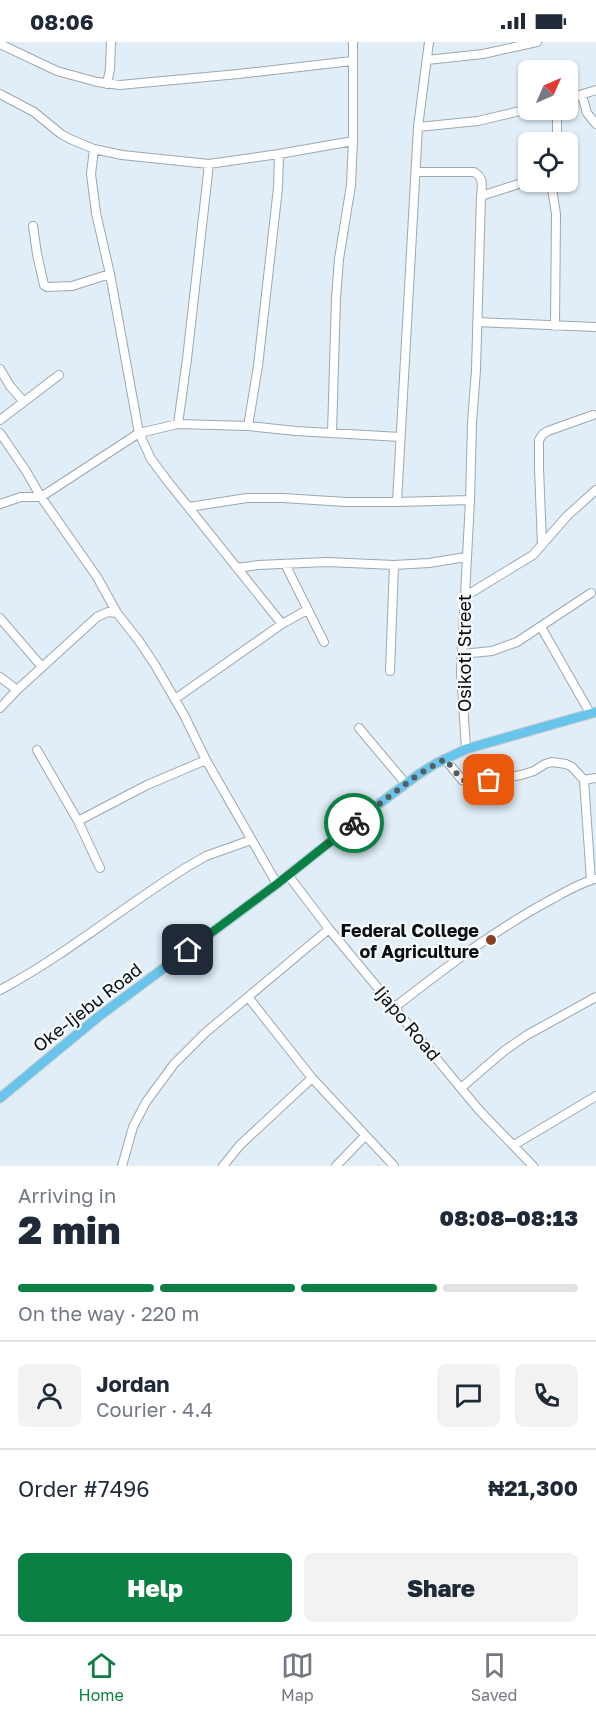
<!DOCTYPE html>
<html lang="en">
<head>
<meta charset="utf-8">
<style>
  :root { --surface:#fff; --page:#f2f2f3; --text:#1f2937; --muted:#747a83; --line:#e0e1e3; --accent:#0b8043 }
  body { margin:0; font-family:"Golos Text",sans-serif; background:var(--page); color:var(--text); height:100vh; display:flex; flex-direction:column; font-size:22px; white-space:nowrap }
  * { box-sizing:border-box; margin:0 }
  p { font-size:20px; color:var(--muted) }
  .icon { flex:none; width:33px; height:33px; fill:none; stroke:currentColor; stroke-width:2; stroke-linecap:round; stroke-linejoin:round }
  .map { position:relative; height:1124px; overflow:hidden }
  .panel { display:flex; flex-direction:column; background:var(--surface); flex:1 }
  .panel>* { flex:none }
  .needle { width:39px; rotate:45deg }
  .buttons { position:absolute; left:518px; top:18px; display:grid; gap:12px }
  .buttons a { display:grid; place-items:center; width:60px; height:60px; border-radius:9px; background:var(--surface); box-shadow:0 2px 4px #0004; font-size:30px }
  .pin { position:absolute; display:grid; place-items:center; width:51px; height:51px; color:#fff; margin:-26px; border-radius:12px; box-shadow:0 3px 9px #0006 }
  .courier { position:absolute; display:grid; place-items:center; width:60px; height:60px; margin:-30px; border:4px solid #0b8043; border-radius:50%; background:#fff; color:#222; box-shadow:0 2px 8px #0007 }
  .overview em { font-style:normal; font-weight:800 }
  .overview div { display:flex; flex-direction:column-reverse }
  .overview { display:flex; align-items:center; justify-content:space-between; height:102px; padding:0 18px }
  h1 { font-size:39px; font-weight:800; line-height:45px }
  .bar { display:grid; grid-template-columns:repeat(4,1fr); gap:9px 6px; align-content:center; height:72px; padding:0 18px }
  .bar i { height:8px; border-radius:4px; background:var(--line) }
  .bar .on { background:var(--accent) }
  .bar p { grid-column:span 4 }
  .line { display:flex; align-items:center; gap:15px; padding:0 18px; border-top:2px solid var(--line) }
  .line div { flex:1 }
  .round { display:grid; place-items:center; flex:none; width:63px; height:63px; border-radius:9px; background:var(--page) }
  .primary-button { display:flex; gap:12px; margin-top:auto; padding:12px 18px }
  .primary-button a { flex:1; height:69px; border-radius:9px; background:var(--accent); color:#fff; font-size:24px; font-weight:800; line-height:69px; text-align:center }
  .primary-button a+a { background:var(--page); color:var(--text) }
  .status { display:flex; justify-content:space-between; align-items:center; height:42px; padding:0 30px; background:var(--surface); direction:ltr }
  .status svg { height:16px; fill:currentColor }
  .menu { display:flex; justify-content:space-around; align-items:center; height:84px; border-top:2px solid var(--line); background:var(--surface); font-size:16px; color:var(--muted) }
  .menu a { display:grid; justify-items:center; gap:3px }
  .menu .on { color:var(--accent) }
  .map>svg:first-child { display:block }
</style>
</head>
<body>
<div class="status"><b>08:06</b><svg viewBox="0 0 49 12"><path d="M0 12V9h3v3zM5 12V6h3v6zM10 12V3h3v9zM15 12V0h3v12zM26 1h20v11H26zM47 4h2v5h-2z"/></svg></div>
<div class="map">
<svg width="596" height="1124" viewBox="0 0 596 1124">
  <rect width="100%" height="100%" fill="#e1eef7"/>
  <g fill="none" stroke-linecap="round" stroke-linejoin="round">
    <defs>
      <path id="minor" d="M0,2L57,29L97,40L120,43L238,32L352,19
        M427,18L483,12L537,0
        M107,42L110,27L111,0
        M0,52L34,70L61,92L70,97L94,107L122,113L209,122L279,112L353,99
        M582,53L587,71L596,82
        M567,57L596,48
        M418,85L478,79L528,67
        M557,100V68
        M94,107L91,132L96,171L110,232L139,391L151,417L169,441L282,582
        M416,130H474C484,136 482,143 481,154L476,328L472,381L470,458
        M551,140L556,172L555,284
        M481,154L528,139
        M33,184L37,212L44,243L47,245L72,244L110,232
        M477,280L596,285
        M0,327L10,344L24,360
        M0,378L59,333
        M178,382L187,317L209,122
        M248,384L258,324L278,146L279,112
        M0,391L26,429L41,455L97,535L117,571L139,599L155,623L184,673L206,718L277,842
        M332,391L336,256L339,217L351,143L353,99V0
        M397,460L418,85L429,0
        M0,462L21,455H41L139,391L178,382L248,384L296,389L400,395
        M189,465L247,456H283L346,460H397L470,458L461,630L466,707
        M542,503L539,426V398L543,392L548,389L593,373
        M285,522L324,600
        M237,526L258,523L327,520L394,523L429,521L466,515
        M464,555L533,513L567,474L596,448
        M0,576L42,625
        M541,585L590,671
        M462,612L492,609L517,600L591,551
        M390,629L394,523
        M0,635L17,648
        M175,657L282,582L307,568
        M0,666L17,648L97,575L108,570L117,571
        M359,686L406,742
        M37,708L78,779
        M445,717L462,738L471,741L521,733L534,729L545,722L552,720L566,722L572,725L584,738L591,838
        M584,738L596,736
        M100,826L78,779L147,743L206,718
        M288,833L329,887L479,1068L533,1124
        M0,948C66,913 124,864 187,825L206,814L251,798
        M248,955L312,1036L394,1124
        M395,965C445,926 496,887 552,857C565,850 580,841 595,837
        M461,1046L504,1009L527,993L596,955
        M514,1103L596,1054
        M122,1124L133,1085L146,1060L174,1022L205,991L329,887
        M223,1124L240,1103L312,1036
        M336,1124L365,1094"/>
      <path id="major" d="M0,1056L98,975L277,842L364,773L419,732L435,722L466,707L596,670"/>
    </defs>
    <use href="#minor" stroke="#9ca8b0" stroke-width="10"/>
    <use href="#major" stroke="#cecfcf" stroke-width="11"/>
    <use href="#minor" stroke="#fff" stroke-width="8"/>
    <use href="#major" stroke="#68c4ea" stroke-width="9"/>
  </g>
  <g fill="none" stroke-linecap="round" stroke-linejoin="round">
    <path stroke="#555c62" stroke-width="6" stroke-dasharray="0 10.8" d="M354,781L419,732L445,717C463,738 460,744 489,738"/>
    <path stroke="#0b8043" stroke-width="8" d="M188,908L277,842L354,781"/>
  </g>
  <circle fill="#8a4122" stroke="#f5fafd" stroke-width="2" cx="491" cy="898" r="6"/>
  <g text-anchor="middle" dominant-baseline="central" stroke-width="4.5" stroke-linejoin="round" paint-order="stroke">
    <g font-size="18" fill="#0a0e11" stroke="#f5fafd">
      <text transform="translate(464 611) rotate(-90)">Osikoti Street</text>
      <text transform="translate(87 965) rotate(-38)">Oke-Ijebu Road</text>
      <text transform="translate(408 981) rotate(50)">Ijapo Road</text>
    </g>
    <g font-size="18" font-weight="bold" fill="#0a0e11" stroke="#f5fafd" text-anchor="end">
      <text x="479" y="888">Federal College<tspan x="479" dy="21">of Agriculture</tspan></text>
    </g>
  </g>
</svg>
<div class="buttons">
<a><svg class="needle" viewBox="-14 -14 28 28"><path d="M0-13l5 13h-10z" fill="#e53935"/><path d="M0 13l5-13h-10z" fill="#747a83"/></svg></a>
<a><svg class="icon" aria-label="locate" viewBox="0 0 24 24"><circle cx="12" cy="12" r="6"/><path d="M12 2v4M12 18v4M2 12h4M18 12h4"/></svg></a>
</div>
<div class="pin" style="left:489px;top:738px;background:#ea580c"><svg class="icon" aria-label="bag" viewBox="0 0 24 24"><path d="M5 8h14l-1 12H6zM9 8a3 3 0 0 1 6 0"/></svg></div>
<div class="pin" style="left:188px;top:908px;background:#1f2937"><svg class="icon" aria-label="home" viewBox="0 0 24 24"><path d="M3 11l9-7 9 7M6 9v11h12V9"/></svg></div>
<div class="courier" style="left:354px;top:781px"><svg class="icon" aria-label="bike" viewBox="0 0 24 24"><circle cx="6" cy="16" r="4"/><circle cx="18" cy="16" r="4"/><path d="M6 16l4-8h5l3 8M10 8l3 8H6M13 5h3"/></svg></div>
</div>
<section class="panel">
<div class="overview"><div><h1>2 min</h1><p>Arriving in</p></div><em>08:08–08:13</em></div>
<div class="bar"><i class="on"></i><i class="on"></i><i class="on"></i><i></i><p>On the way · 220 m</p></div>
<div class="line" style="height:108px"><a class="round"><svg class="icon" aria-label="person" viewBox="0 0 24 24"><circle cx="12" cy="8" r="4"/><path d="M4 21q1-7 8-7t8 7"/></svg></a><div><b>Jordan</b><p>Courier · 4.4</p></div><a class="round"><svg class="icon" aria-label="chat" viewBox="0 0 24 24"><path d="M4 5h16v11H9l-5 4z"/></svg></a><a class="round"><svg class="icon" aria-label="phone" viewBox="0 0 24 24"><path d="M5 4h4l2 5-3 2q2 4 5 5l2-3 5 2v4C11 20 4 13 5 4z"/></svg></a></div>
<div class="line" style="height:78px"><div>Order #7496</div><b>₦21,300</b></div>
<div class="primary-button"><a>Help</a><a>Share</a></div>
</section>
<nav class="menu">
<a class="on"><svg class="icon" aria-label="home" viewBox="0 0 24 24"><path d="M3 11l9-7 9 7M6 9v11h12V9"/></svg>Home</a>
<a><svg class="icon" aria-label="map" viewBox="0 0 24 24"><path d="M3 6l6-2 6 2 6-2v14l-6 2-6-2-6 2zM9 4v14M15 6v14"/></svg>Map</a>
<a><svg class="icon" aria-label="saved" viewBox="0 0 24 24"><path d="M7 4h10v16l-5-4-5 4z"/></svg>Saved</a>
</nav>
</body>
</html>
